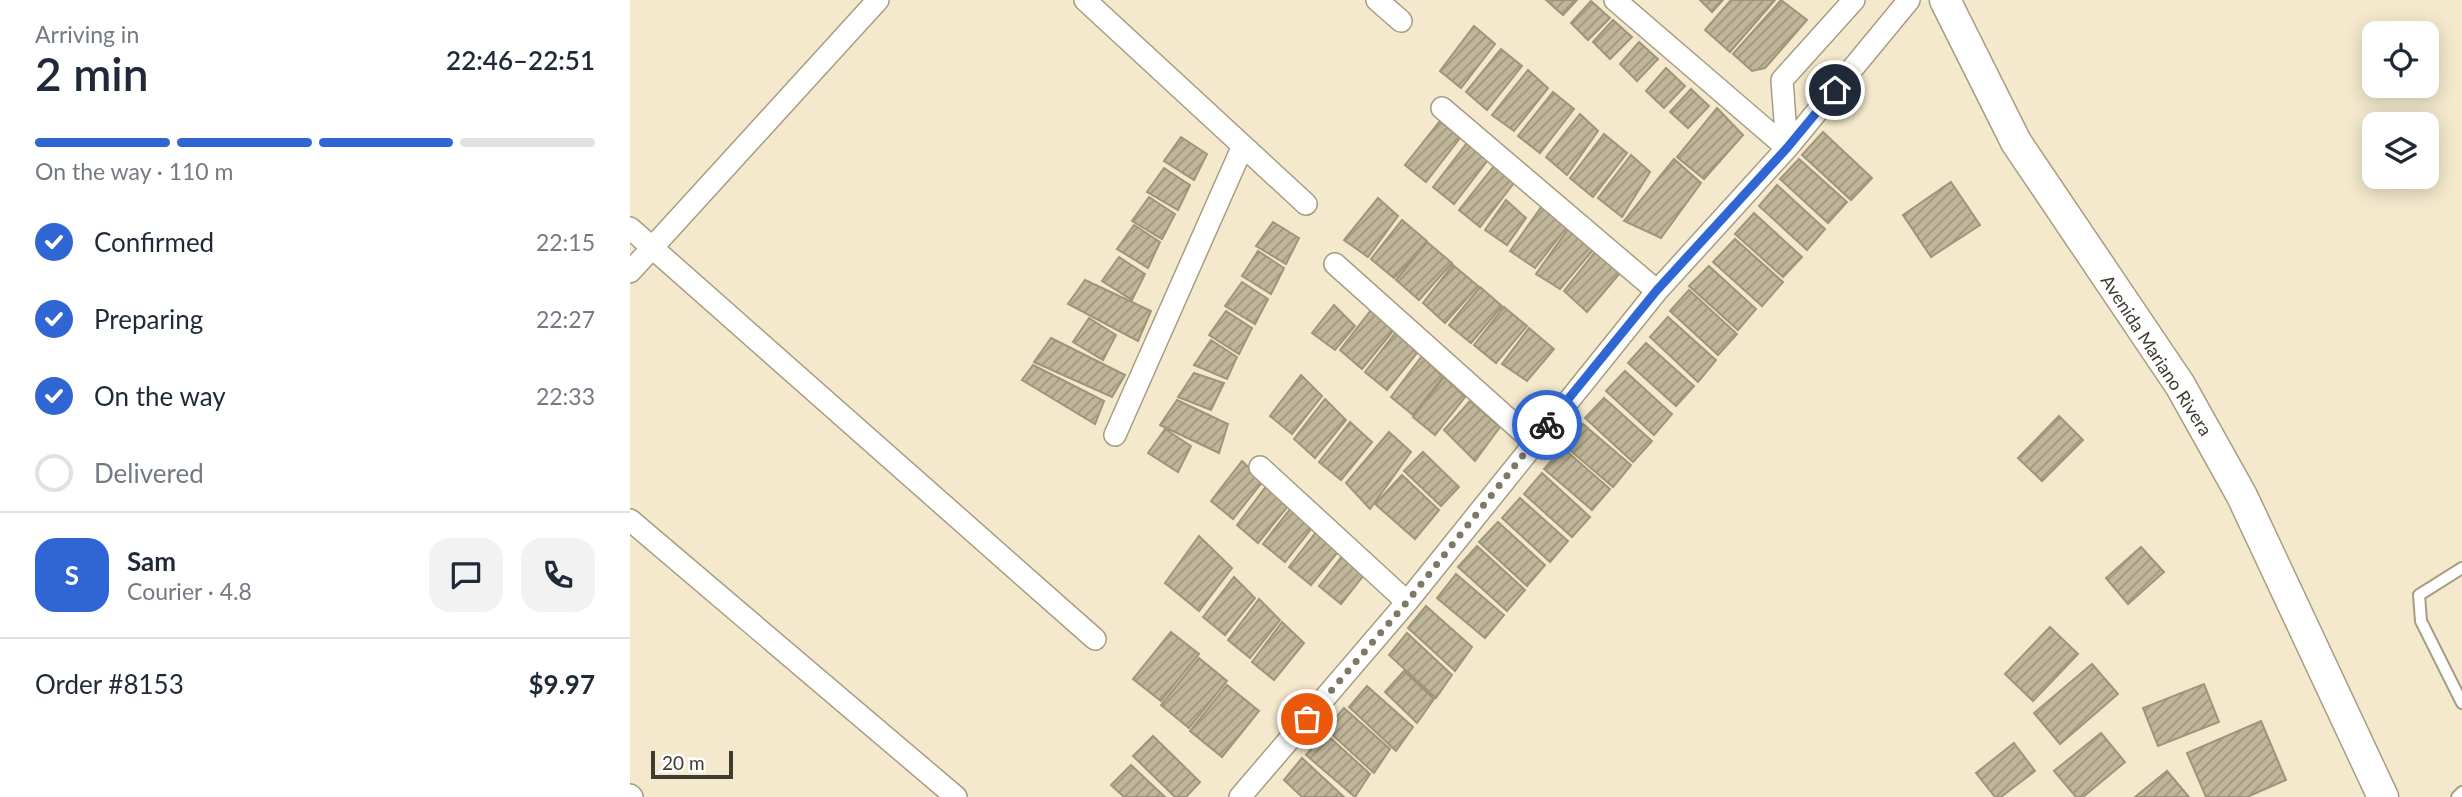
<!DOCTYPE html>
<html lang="en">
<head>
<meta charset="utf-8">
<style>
  :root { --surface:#fff; --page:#f2f2f3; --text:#1f2937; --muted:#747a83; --line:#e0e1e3; --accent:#2f66d4 }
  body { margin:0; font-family:Lato,sans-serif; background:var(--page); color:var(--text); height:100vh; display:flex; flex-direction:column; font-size:26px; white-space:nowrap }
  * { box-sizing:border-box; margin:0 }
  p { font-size:23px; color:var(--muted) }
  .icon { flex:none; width:38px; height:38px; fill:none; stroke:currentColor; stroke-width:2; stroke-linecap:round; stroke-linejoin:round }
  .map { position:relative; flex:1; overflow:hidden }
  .drawer { display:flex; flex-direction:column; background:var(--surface); width:630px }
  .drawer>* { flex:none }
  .fabs { position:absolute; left:1732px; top:21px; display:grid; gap:14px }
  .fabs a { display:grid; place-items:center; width:77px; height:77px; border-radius:14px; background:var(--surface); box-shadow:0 4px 18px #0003; font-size:35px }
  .scale { position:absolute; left:21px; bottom:18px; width:82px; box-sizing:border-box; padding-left:7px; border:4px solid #3f3b30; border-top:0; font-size:19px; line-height:24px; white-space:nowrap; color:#3f3b30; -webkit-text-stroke:5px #fff; paint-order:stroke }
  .pin { position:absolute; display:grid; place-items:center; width:60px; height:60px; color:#fff; margin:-30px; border:4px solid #fff; border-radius:50%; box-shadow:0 2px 7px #0007 }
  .courier { position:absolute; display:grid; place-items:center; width:70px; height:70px; margin:-35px; border:5px solid #2f66d4; border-radius:50%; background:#fff; color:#222; box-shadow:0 2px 9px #0007 }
  .overview em { font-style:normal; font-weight:600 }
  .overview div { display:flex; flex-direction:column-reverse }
  .overview { display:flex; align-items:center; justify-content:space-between; height:119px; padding:0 35px }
  h1 { font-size:46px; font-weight:600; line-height:52px }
  .bar { display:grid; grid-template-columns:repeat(4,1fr); gap:10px 7px; align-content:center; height:84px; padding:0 35px }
  .bar i { height:9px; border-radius:5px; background:var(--line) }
  .bar .selected { background:var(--accent) }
  .bar p { grid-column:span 4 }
  .line { display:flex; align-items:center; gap:18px; padding:0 35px; border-top:2px solid var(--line) }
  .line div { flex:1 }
  .round { display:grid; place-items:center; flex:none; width:74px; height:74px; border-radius:21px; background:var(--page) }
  ol { padding:0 35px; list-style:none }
  li { display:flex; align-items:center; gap:21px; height:77px }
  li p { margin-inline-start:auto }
  li .icon { padding:7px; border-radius:50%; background:var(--accent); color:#fff; stroke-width:4 }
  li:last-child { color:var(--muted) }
  li i { width:38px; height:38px; border:4px solid var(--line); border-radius:50% }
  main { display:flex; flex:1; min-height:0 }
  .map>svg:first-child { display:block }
</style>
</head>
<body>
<main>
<section class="drawer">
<div class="overview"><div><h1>2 min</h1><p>Arriving in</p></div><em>22:46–22:51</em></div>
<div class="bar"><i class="selected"></i><i class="selected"></i><i class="selected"></i><i></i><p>On the way · 110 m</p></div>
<ol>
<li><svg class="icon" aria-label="check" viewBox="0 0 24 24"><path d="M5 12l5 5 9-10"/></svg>Confirmed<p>22:15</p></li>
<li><svg class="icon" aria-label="check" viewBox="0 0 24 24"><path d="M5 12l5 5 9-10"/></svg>Preparing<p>22:27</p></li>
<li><svg class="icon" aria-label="check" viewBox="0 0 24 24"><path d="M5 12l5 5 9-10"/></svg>On the way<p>22:33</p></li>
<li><i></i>Delivered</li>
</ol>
<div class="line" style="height:126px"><b class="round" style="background:var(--accent);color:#fff">S</b><div><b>Sam</b><p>Courier · 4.8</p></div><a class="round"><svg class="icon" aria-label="chat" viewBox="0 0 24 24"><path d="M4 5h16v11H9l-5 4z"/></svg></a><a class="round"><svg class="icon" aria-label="phone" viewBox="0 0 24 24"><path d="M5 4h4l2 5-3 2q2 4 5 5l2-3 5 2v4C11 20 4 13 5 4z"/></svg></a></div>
<div class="line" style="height:91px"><div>Order #8153</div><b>$9.97</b></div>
</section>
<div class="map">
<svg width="1832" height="797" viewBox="0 0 1832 797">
  <defs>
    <pattern id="building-hatch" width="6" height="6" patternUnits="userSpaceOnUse" patternTransform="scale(1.75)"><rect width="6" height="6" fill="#c0b699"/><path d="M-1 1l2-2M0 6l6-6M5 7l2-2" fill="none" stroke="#9d957d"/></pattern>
  </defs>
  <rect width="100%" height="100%" fill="#f4e9cc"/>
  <path fill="url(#building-hatch)" stroke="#9f967a" stroke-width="2" d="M916,0H947L933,15Z
    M1070,0H1093L1082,12Z
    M1101,0H1145L1100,52L1075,30Z
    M1151,0L1177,20L1135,68L1122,71L1103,54Z
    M961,1L980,18L958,40L941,23Z
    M983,20L1002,37L980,59L963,42Z
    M844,26L865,44L831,88L810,71Z
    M1009,42L1028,59L1007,81L990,64Z
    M871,49L892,66L857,110L836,92Z
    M1036,68L1055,86L1034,108L1016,91Z
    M898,70L918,88L884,131L862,115Z
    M1061,89L1079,106L1058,128L1040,112Z
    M923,92L944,109L910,153L888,136Z
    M1087,108L1113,135L1074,179L1047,157Z
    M950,114L968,131L937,175L916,157Z
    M810,121L830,138L796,182L775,165Z
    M1193,132L1242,178L1221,200L1172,155Z
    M974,134L997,153L963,197L940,178Z
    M551,137L577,154L564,180L534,161Z
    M837,143L858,160L824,204L803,187Z
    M1001,155L1020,172L992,217L968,198Z
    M1044,159L1071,183L1031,238L994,221Z
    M1169,159L1217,202L1198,223L1150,179Z
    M864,166L884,183L850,227L829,210Z
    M534,168L560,185L548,210L517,192Z
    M1321,182L1350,225L1301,257L1273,215Z
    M1147,185L1195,229L1177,250L1129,206Z
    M519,197L545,214L532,239L502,221Z
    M748,198L768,216L738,257L714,240Z
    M876,200L896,218L877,245L855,230Z
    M912,206L937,227L905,268L880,251Z
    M1124,213L1172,257L1153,277L1105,234Z
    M772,220L797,241L764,278L741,259Z
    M643,222L669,238L656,264L626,246Z
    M504,225L530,242L518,268L487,249Z
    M938,229L963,250L930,289L906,274Z
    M1105,239L1153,282L1132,306L1083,262Z
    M797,242L822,263L789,300L766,280Z
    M628,251L654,268L641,294L612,276Z
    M965,252L990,273L957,312L934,291Z
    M489,257L515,274L502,300L472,281Z
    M823,265L848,286L815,323L793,303Z
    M1079,266L1126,309L1108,330L1059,286Z
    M455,280L521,311L508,341L438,304Z
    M612,282L638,299L625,324L595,306Z
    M850,287L872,306L841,343L819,325Z
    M1059,290L1107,334L1088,355L1040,311Z
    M704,305L725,326L705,350L682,333Z
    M874,307L897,326L866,363L844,345Z
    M741,310L763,331L732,369L710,350Z
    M596,311L622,328L609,354L579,335Z
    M1038,317L1086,360L1068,382L1020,337Z
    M459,318L486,335L473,360L443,342Z
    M899,328L924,349L897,381L872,364Z
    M766,332L787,353L757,390L735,372Z
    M421,338L495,375L482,397L404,362Z
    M581,340L607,357L597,379L564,365Z
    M1016,343L1064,386L1046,406L998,363Z
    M792,356L813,377L783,415L761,397Z
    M403,365L474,401L465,424L392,380Z
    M995,371L1042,414L1024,435L976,391Z
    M564,373L594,383L581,410L548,397Z
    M671,375L692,396L662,434L640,416Z
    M814,377L835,397L805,435L783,417Z
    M974,398L1022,441L1003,462L955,418Z
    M695,399L716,420L685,458L664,439Z
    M547,400L598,424L589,453L530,425Z
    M840,401L870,427L845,461L814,430Z
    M1429,416L1453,440L1412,481L1388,458Z
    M720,422L742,442L711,480L689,462Z
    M953,424L1001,465L983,487L935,446Z
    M535,429L561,446L548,472L518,453Z
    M759,432L781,452L740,509L716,483Z
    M933,448L980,489L962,510L914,469Z
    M793,452L829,487L811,506L774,471Z
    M612,461L633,481L603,519L581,501Z
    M912,473L960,517L942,537L894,494Z
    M772,475L809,510L785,539L745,504Z
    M637,485L659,505L628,543L607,525Z
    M890,498L938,541L920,562L872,518Z
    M664,504L685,524L655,562L633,544Z
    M868,522L915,565L897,586L849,542Z
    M690,527L711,548L681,585L659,567Z
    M569,536L602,568L569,611L535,583Z
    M720,546L741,566L711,604L689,586Z
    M847,546L895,590L877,611L828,567Z
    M1511,547L1534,572L1498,604L1476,578Z
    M826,574L874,615L855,638L807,598Z
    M604,577L625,598L595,635L573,617Z
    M629,599L650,620L620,658L598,640Z
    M796,606L842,647L825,671L778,628Z
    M652,622L674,643L644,680L622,662Z
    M1420,627L1448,654L1403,701L1375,674Z
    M541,632L569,654L531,701L503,679Z
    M777,633L822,675L806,698L759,655Z
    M569,658L597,681L559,728L531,705Z
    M1462,664L1488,694L1430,744L1404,713Z
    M774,671L804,699L787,723L755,692Z
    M1574,684L1589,722L1528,746L1513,708Z
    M597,685L629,711L592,757L560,731Z
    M737,686L783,727L766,751L719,707Z
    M714,708L760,749L744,773L696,729Z
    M1631,721L1656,780L1617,797H1576L1557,753Z
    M695,733L740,774L725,797L676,755Z
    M1471,733L1495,762L1453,797H1446L1424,771Z
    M523,736L570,782L556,797H545L503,756Z
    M1384,743L1405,771L1371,797H1365L1346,773Z
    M672,758L714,797H672L654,780Z
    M501,765L535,797H494L481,785Z
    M1537,771L1559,797H1505Z"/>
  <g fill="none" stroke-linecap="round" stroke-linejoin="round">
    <defs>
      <path id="lane" d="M1832,568L1789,595L1791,621L1832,703
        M1827,797L1832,792"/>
      <path id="street" d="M455,0L676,204
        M747,0L771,21
        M985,0L1157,148
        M812,108L1027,291
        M1157,148L1152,80L1224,0
        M0,228L465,639
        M705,264L904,442
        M0,272L248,0
        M485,435L612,148
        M630,467L777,602
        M0,520L326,797
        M0,795L2,797
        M610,797L777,602L1027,291L1157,148L1279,0"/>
      <path id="secondary" d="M1315,0L1386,142L1550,385L1612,496L1753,797"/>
    </defs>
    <use href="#lane" stroke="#a79d81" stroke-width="14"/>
    <use href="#street" stroke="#a79d81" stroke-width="24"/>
    <use href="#secondary" stroke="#a79d81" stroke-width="33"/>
    <use href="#lane" stroke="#fff" stroke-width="10"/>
    <use href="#street" stroke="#fff" stroke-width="21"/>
    <use href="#secondary" stroke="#fff" stroke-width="30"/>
  </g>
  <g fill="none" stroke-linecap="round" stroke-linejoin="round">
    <path stroke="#7e7867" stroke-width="7" stroke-dasharray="0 12.6" d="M677,719L777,602L917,425"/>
    <path stroke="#2f66d4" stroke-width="9" d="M917,425L1027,290L1157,148L1205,90"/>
  </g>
  <g text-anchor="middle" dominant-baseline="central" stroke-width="6" stroke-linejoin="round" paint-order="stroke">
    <g font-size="18" fill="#3f3b30" stroke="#fff">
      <text transform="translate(1527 355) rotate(57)">Avenida Mariano Rivera</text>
    </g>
  </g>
</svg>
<div class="fabs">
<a><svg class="icon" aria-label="locate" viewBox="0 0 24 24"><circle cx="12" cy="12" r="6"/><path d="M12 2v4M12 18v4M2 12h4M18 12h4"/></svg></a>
<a><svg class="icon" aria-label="layers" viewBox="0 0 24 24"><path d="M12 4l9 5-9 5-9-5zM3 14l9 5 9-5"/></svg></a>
</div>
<div class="scale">20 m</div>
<div class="pin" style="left:677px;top:719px;background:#ea580c"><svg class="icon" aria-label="bag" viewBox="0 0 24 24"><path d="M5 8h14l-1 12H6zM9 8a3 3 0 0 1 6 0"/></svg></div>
<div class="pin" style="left:1205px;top:90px;background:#1f2937"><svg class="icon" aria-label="home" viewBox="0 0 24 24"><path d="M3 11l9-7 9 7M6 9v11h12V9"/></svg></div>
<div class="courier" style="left:917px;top:425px"><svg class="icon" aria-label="bike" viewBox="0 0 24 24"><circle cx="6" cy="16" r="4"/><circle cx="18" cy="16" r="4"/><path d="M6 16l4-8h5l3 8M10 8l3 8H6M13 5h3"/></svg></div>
</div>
</main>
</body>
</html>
